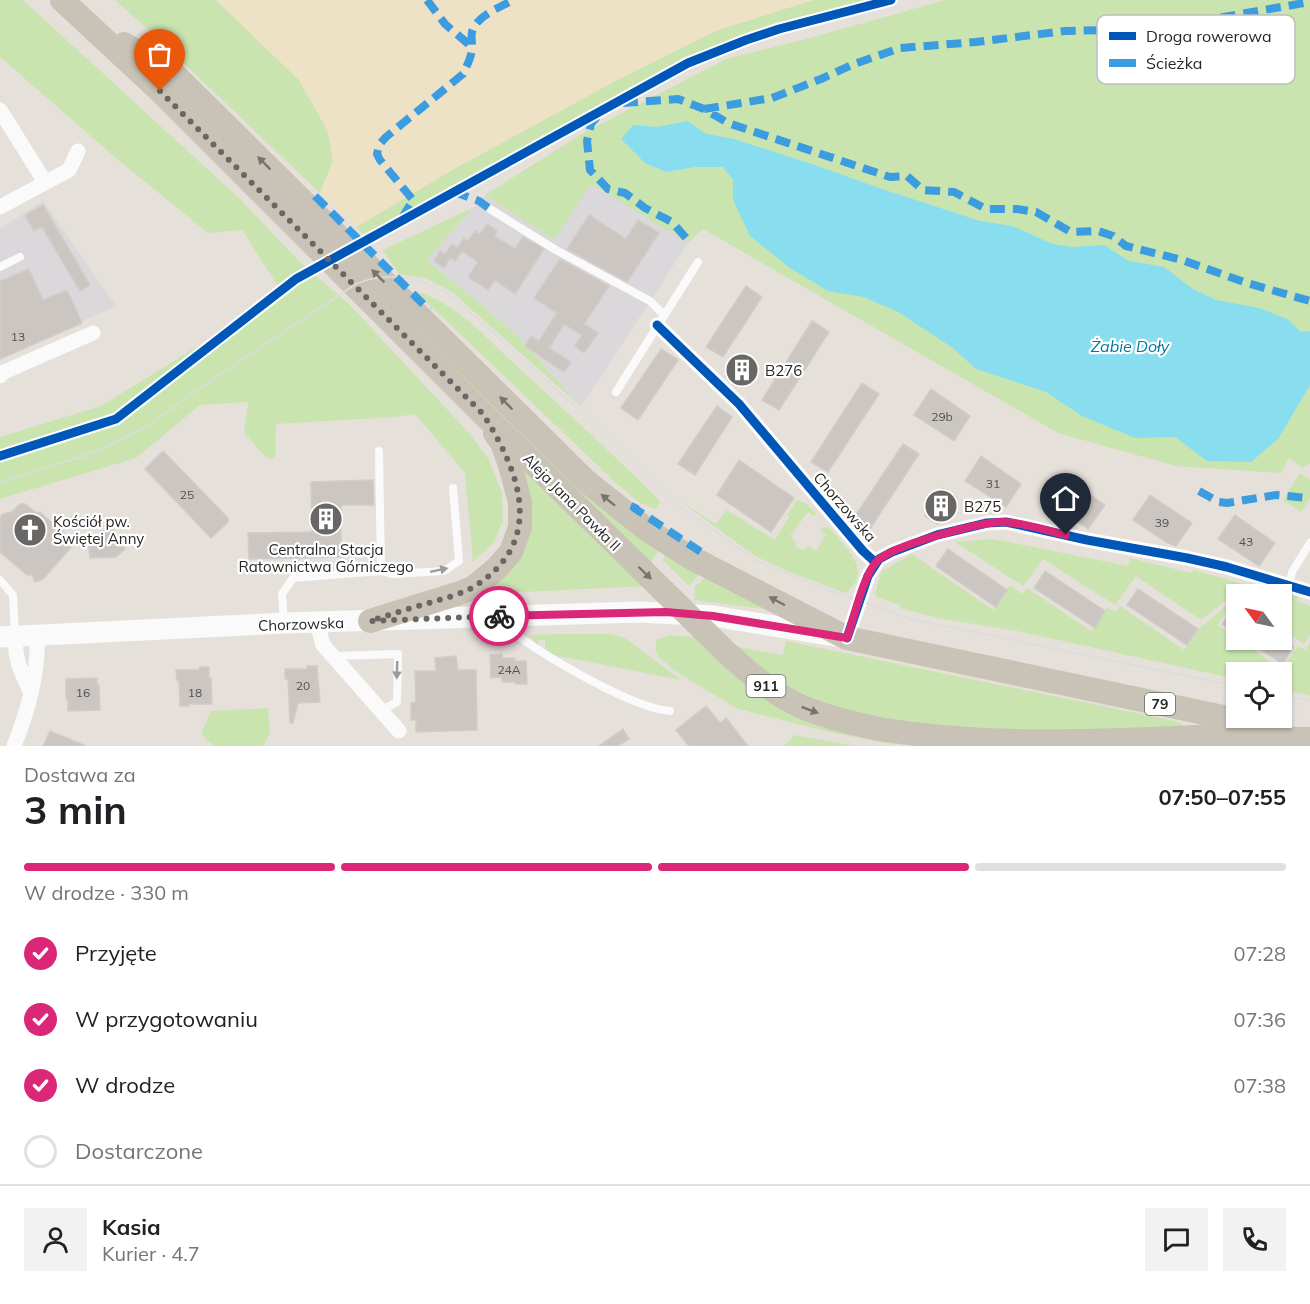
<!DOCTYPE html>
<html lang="pl">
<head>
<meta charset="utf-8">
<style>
  :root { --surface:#fff; --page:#f2f2f2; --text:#202124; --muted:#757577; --line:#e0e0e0; --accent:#db2777 }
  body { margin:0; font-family:Mulish,sans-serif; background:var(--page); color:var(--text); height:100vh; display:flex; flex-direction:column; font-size:22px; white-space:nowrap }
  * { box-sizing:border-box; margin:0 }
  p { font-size:20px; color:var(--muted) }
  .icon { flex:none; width:33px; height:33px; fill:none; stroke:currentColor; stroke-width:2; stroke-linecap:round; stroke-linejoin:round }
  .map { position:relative; height:746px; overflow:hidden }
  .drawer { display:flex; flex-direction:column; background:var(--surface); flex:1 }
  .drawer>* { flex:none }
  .needle { width:39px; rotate:303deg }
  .buttons { position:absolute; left:1226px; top:584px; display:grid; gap:12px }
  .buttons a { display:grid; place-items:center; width:66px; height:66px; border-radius:0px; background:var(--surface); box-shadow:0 2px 4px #0004; font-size:30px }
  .pin { position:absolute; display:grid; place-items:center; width:51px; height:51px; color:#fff; margin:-62px -26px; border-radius:50% 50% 50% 0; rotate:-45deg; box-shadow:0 0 6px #0007 }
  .pin .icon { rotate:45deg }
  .courier { position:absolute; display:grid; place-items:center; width:60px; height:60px; margin:-30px; border:4px solid #db2777; border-radius:50%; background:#fff; color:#222; box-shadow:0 2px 8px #0007 }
  .summary em { font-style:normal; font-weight:700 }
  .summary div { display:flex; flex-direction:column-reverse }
  .summary { display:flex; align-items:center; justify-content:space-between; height:102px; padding:0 24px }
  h1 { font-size:39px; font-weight:700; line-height:45px }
  .bar { display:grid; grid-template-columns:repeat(4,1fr); gap:9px 6px; align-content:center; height:72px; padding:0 24px }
  .bar i { height:8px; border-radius:4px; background:var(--line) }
  .bar .on { background:var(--accent) }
  .bar p { grid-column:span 4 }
  .line { display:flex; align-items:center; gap:15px; padding:0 24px; border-top:2px solid var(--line) }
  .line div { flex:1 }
  .round { display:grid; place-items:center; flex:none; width:63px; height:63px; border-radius:0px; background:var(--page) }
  ol { padding:0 24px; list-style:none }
  li { display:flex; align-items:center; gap:18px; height:66px }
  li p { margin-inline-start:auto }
  li .icon { padding:6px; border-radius:50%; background:var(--accent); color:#fff; stroke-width:4 }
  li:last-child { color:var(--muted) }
  li i { width:33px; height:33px; border:3px solid var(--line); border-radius:50% }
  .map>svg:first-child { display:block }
</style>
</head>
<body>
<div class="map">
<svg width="1310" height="746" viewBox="0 0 1310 746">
  <rect width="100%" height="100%" fill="#e6e0db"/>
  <path fill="#dbd8db" d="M591,183L688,243L581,407L515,333L427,260L485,195L554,240Z
    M43,201L116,306L0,359V229Z"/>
  <path fill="#cae4b0" d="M0,0H23L239,198L299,261L348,303L470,434L489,460L502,493L503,520L494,542L473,562L465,473L415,414L394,417L276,424L275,459L267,458L244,433L248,402L200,405L136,458L0,499V437L101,406L283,294L242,230L208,233L117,159L0,57Z
    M115,0H216L299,80L328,131L333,161L320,193L154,35Z
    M813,0H873L739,38L693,57L645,80L365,237L356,227L454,169L617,80L677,50L718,30Z
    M945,0H1310V463L1303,468L1289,458L1281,473L1176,466L1058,433L703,229L688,243L591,184L554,240L485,195L580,135L726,59L810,38Z
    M474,207L427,260L515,333L581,407L452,292L427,279L399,274L383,250Z
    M415,291C456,302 487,339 518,367C566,411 614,455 661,502L655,509L640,503L617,484Z
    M414,323L701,572L689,586L663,560L666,554L659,550L649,565L408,328Z
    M517,463L647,586L504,593H493L483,590L502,575Z
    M1300,473L1310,480V498L1301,512L1283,500Z
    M677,499L716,524L727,510L775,540L789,517L787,515L797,500L805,503L817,514L814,516L808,512L790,536L796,542L795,546L804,551L808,546L816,551L826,535L820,529L825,527L829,528C845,546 875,572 845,593L787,571L755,556Z
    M993,539L1128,566L1130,558L1191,573L1194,570L1277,594H1236V597L1233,595L1201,620L1136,576L1115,605L1043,559L1023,586L955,542Z
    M912,554L993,610L1010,585L1022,594L1027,588L1091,631L1107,607L1115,612L1120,606L1184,650L1200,628L1228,604L1231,606L1217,625L1281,669L1298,646L1305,650L1310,643V696L1281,689V672H1236V679L1017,631L937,618L900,608V605L877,597L875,594L881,572Z
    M707,575L764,609L694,600L695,587Z
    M1289,593L1298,597L1297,601L1310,606V635L1304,644L1281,628V595L1287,597Z
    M554,634H610L625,638L681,680L553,655L545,651V640H538V646L529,635Z
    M670,635L700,638L723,660L896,741V745L833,733L738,709L681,675L658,657L656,651V640Z
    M786,641L1175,721L1181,723L1182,727L1100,736L912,728L801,698L732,646L783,655Z
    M268,708L270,734L263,746H214L201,734L211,711Z
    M795,735L856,746H784Z"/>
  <path fill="#eee2c6" d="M216,0H813L718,30L677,50L617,80L454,169L356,227L320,193L333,161L328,131L299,80Z"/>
  <path fill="#88ddef" d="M687,121L707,134L734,139L818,166L879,188L980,221L1012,226L1053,244L1073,247L1104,245L1129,261L1164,267L1193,289L1216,300L1259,308L1287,319L1301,332L1310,331V385L1278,439L1251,462L1207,461L1175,437L1135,438L1082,416L1046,392L976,369L953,348L898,312L864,297L828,291L790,268L750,236L733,200V180L723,167H695L666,172L645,163L621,139L633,125L658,127Z"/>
  <path fill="#cbc6c2" stroke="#d1ccc7" stroke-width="1.5" d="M43,205L90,285L80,291L42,227L34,231L25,215Z
    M589,215L626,239L638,220L659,233L627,282L567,249Z
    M487,224L497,231L494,236L515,249L523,237L544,249L515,294L495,280L488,290L468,277L478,262L462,251L455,261L450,258L444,268L434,261L440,251L445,254L452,244L457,248L464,238L468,241L475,231L480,234Z
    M560,259L609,286L584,324L598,333L584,353L575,346L582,335L564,324L549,348L571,362L564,372L525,346L531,336L539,341L557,313L534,298Z
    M29,269L43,300L67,290L82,323L0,359V281Z
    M746,286L762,297L723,357L706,347Z
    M812,321L829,332L779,410L762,400Z
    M661,349L678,360L638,420L621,408Z
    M741,362L750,368L743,378L734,372Z
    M862,383L879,394L828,472L811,462Z
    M931,389L970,416L954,441L914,415Z
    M717,406L732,417L695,475L678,464Z
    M903,444L919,454L868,532L852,521Z
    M163,451L228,518V522L211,538L145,469Z
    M981,456L1021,484L1006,507L965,481Z
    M739,460L794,498L771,532L717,495Z
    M1064,477L1105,505L1088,529L1048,502Z
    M373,480L374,505H341V557L249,559L248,533L312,532L311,482Z
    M943,488L956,497L938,524L925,516Z
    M1150,495L1192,523L1176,546L1166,542L1133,520Z
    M20,504H25L37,513L40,512L75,543L43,579L35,582L32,575H27L0,552V517L3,514L12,512Z
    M1235,515L1275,543L1259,566L1218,539Z
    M114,530L115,536H119V542L125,549L116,557L90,558L88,540L100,537V531Z
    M948,549L1007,590L996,607L936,566Z
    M1045,571L1105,611L1095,628L1034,588Z
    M1138,589L1198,629L1187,645L1127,605Z
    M1236,604V633L1222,624Z
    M1245,639H1281L1293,647L1283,664Z
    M502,654V658H515V661H526L527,684H516L515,682H502V677L491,678L490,655Z
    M456,656L458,670H476L477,730L416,732V720H411V703L416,702L415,671H436L435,658Z
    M307,666H317L320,702L298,703L293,723H290L288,679H285V669H307Z
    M200,667H209V678H211L212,704H189V706H180L179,680H177L176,670H199Z
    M97,678V685H99L100,710L68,711V699H66V679Z
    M706,706L720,723L726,718L748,746H689L676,730Z
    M623,729L629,739L618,746H599Z
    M50,731L86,746H43Z"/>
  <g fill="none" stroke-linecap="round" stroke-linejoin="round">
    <path stroke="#fbfafa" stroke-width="8" d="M490,209L556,250L650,301L664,315
      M0,267L20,257
      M616,392L698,262
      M381,571L392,574L444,571L459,561L453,488
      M0,580L13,595L15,635
      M1289,586L1292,572L1310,543
      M502,619C507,625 511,631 518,636C550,659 632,708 670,711
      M284,622L282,594L293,578L381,571L379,451
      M335,656L398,654L397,702L381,711"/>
    <path stroke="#fbfafa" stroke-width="15" d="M0,110L45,182
      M0,207L69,170L78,151
      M657,325L739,404L863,551L876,563
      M0,376L4,372L93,333
      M317,623L323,645L399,731
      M16,636C13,657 22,674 31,693
      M847,638L868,576L879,559L892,552L937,535L987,523L1006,522L1087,540L1187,558L1227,567L1310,592
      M14,746C28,710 39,673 37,634"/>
    <path stroke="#fbfafa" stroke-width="21" d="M0,637L285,623L640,612L713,616L835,636"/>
    <path stroke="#c9c2b6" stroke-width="24" d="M62,0L160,91L483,414L727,653C749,673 772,693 800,706C825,717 852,723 879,729C985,746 1089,742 1196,737C1234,736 1272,739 1310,739
      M124,44L173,73L585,480L646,529L688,556L847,638L1276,728
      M370,621L460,593L474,587L496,569L511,552L520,527V502L510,465L502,443L495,433"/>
    <path stroke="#dcdcdd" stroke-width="1.5" d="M0,482L84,456L103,448L145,427L235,364L356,284C391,269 430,279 459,302L606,434L681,507L757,561L821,587L911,619L1236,686
      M1281,695L1310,701"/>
    <path stroke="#3c9ce0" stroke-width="8" stroke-dasharray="15 8" stroke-linecap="butt" d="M427,0L445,24L472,47
      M623,103L678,99L704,109L728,123L890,177L907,176L923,190L954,192L986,209H1017L1036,212L1071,232L1098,231L1113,236L1126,246L1182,260L1247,283L1310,301
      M704,109L772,98L821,79L854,64L900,48L976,42L1065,31L1154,29L1310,2
      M597,117L591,124L587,141L590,170L608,189L625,193L645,208L672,222L686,238
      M454,192L479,201L490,209
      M315,196L429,310
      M402,218L413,200L380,160L377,154L379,145L386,137L463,74C467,65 472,57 472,46C472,41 471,37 472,32C476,16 499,8 513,0
      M1199,491L1219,502L1227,503L1276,495L1309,498
      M636,504L634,508L704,554"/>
    <defs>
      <path id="cycleway" d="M657,325L739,404L863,551L876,563
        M0,456L116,419L296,279L688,63L746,40L779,29L891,0
        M847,638L868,576L879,559L892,552L937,535L987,523L1006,522L1087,540L1187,558L1227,567L1310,592"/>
    </defs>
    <use href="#cycleway" stroke="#fff" stroke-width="13"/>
    <use href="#cycleway" stroke="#0057b8" stroke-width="9"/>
  </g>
  <defs><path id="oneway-solid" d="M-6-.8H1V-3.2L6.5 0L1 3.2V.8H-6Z" transform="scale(1.5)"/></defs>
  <g fill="#78746e">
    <use href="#oneway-solid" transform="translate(264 163) rotate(-135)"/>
    <use href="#oneway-solid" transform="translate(378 276) rotate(-135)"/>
    <use href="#oneway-solid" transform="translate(506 403) rotate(-135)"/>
    <use href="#oneway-solid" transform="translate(608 500) rotate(-141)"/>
    <use href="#oneway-solid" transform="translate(645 573) rotate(44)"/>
    <use href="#oneway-solid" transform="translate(777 601) rotate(-152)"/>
    <use href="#oneway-solid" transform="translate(810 710) rotate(21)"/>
  </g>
  <g fill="#9b9b9b">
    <use href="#oneway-solid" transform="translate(439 570) rotate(-12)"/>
    <use href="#oneway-solid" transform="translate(397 670) rotate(92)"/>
  </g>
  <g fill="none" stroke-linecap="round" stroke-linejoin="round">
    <path stroke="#696765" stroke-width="6" stroke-dasharray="0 10.8" d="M160,91L483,414C520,472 546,541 475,586C464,593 449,597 436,601C414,607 392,614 370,621L499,616"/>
    <path stroke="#db2777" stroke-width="8" d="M499,616L666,612L713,616L847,638C854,618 863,576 877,561C893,545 980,522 1003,522C1022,522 1048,531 1066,535"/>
  </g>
  <defs>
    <symbol id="building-disc" viewBox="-11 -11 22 22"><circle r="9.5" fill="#696765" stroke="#fff"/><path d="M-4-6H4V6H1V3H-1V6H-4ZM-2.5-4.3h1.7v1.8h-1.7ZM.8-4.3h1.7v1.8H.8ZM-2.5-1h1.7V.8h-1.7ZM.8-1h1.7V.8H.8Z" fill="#fff"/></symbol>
    <symbol id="church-disc" viewBox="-11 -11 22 22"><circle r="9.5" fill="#696765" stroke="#fff"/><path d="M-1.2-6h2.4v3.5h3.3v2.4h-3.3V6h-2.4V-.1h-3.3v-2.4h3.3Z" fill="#fff"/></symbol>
  </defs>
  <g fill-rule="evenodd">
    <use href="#building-disc" x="723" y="351" width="38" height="38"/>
    <use href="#building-disc" x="922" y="487" width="38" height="38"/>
    <use href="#building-disc" x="307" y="500" width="38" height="38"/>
    <use href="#church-disc" x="11" y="511" width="38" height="38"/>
  </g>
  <g text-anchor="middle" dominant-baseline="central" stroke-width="4.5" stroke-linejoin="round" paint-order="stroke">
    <g font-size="12" fill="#51504f">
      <text x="18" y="336">13</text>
      <text x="942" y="416">29b</text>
      <text x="993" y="483">31</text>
      <text x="187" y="494">25</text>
      <text x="1162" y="522">39</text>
      <text x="1246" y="541">43</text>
      <text x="509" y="669">24A</text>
      <text x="303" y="685">20</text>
      <text x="83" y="692">16</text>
      <text x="195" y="692">18</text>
    </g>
    <g fill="#fff" stroke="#676767" stroke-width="1.5">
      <rect x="746.5" y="675" width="39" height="22" rx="4.5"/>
      <rect x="1145" y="693" width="30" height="22" rx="4.5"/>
    </g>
    <g font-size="14" font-weight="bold" fill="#262626">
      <text x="766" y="686">911</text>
      <text x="1160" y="704">79</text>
    </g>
    <g font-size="15" fill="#262626" stroke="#fff" text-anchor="start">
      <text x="765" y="370">B276</text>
      <text x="964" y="506">B275</text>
      <text x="53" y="521">Kościół pw.<tspan x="53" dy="17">Świętej Anny</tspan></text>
      <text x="326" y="549" text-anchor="middle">Centralna Stacja<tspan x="326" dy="17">Ratownictwa Górniczego</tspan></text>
    </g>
    <g font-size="15" fill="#262626" stroke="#fff">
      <text transform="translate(572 502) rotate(45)">Aleja Jana Pawła II</text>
      <text transform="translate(845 507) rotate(49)">Chorzowska</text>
      <text transform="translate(301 624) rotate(-2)">Chorzowska</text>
    </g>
    <g font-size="16" font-style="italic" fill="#04769d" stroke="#fff">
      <text x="1130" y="346">Żabie Doły</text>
    </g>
  </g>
  <rect x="1097" y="15" width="198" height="69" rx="9" fill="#fff" stroke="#bebebe" stroke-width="1.5"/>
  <rect x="1109" y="32" width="27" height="8" fill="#0057b8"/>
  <rect x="1109" y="59" width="27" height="8" fill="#3c9ce0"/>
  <g font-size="16" fill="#262626">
    <text x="1146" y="42">Droga rowerowa</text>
    <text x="1146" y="69">Ścieżka</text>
  </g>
</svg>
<div class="buttons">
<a><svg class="needle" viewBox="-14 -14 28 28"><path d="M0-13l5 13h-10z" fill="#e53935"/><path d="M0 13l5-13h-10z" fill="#757577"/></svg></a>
<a><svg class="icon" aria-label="locate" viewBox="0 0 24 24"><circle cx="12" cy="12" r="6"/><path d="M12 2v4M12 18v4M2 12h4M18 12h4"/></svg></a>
</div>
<div class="pin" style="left:160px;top:91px;background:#ea580c"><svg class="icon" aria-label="bag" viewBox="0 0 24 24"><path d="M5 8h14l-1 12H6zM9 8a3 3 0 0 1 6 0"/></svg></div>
<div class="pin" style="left:1066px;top:535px;background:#1f2937"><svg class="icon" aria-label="home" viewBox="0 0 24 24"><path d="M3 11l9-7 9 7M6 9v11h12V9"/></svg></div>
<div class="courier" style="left:499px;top:616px"><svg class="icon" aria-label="bike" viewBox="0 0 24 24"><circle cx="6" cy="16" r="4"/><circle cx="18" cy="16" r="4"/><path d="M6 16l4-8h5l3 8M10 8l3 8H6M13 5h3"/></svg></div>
</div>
<section class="drawer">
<div class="summary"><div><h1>3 min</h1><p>Dostawa za</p></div><em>07:50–07:55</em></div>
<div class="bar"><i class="on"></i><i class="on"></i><i class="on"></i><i></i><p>W drodze · 330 m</p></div>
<ol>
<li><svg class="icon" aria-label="check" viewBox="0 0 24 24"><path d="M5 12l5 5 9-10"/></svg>Przyjęte<p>07:28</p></li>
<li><svg class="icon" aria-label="check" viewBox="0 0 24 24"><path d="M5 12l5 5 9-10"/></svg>W przygotowaniu<p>07:36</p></li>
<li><svg class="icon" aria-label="check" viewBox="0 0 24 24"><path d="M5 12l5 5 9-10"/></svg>W drodze<p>07:38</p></li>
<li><i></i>Dostarczone</li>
</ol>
<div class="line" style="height:108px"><a class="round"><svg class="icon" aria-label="person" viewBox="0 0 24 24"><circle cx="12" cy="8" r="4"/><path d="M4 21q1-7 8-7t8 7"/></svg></a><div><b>Kasia</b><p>Kurier · 4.7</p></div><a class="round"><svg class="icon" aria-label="chat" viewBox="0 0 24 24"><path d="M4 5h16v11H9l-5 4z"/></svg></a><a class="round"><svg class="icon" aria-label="phone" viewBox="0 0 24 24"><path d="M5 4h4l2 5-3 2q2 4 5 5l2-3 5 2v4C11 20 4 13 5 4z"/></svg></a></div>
</section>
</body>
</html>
